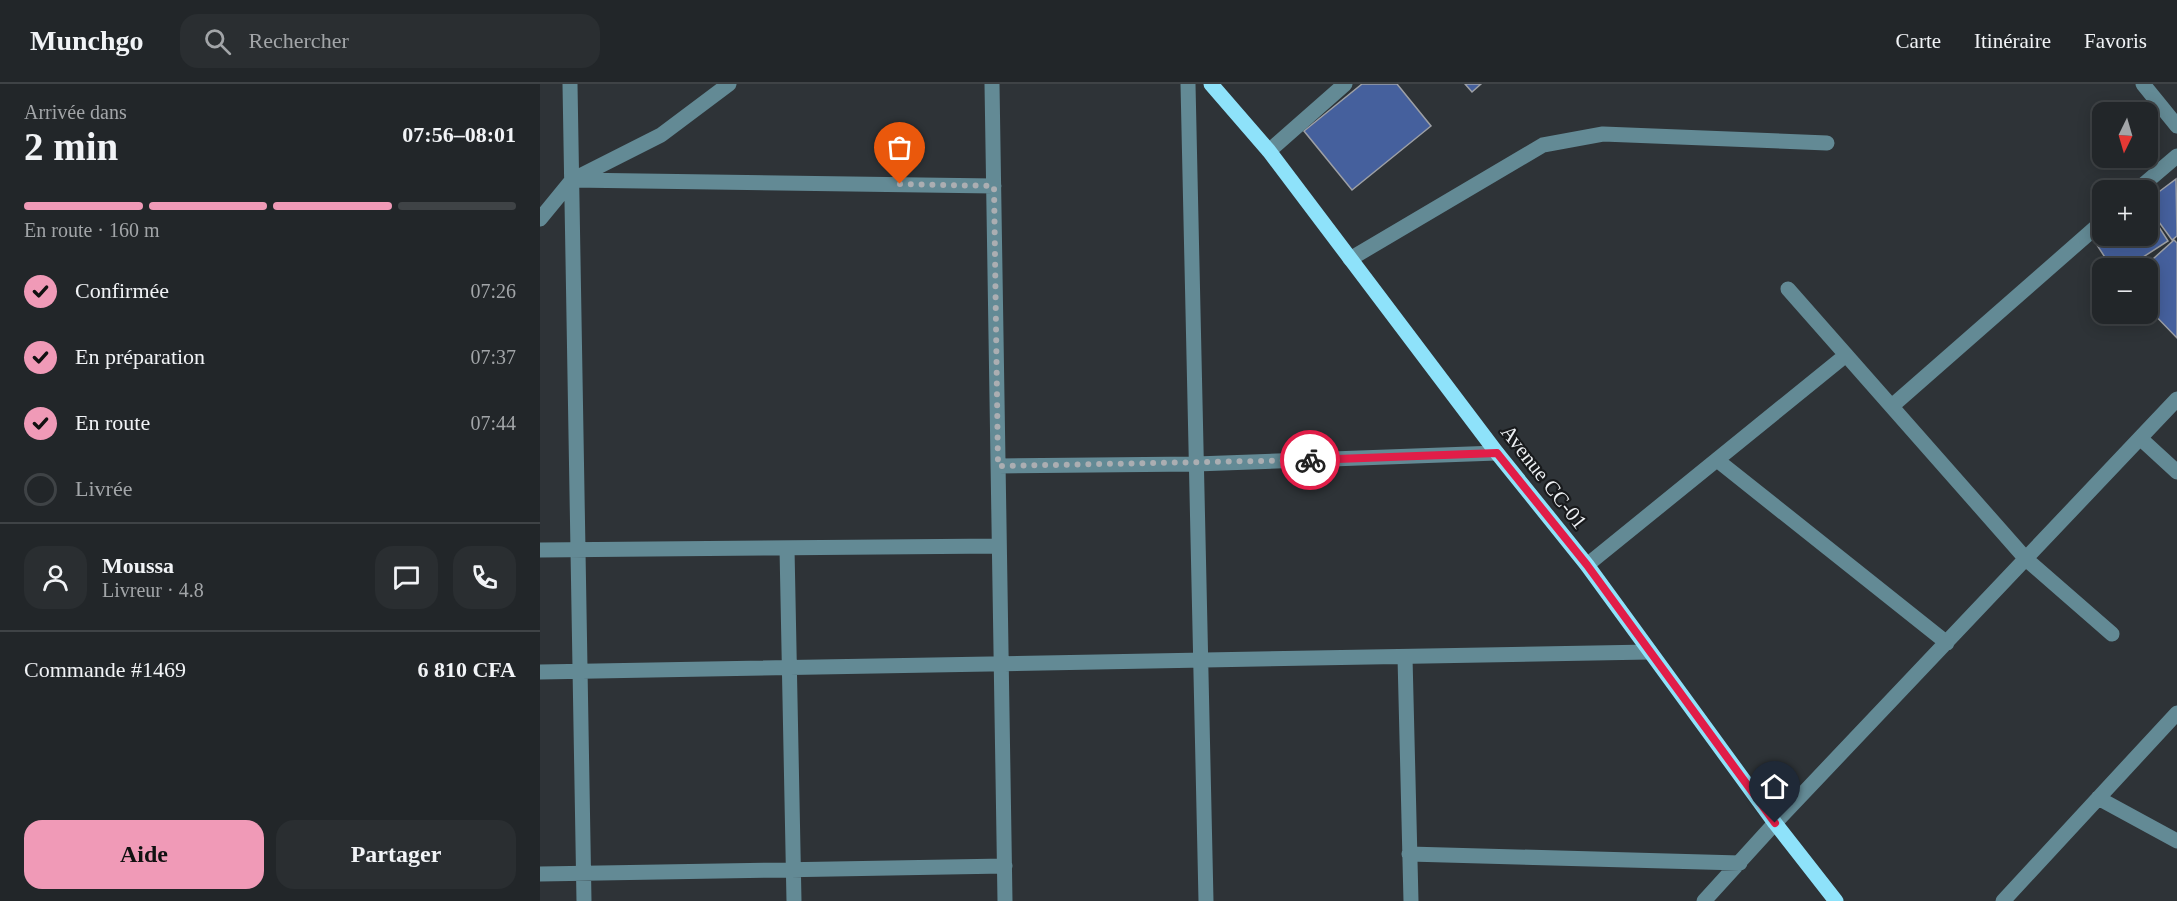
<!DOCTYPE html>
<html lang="fr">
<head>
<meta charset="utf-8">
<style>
  :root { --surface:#222629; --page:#2a2e31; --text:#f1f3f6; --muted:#a2a5a8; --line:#3f4346; --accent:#f09ab7 }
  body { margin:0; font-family:"Times New Roman",serif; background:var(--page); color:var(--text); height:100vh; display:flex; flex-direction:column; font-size:22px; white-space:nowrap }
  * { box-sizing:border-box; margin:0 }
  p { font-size:20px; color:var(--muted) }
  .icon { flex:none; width:33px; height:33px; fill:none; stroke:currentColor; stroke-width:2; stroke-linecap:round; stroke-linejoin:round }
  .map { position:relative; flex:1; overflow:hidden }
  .panel { display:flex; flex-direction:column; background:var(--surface); width:540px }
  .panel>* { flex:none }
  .needle { width:39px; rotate:185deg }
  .fabs { position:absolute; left:1552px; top:18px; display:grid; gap:12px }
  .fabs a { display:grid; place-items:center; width:66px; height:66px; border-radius:12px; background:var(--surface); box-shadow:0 3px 15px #0003,0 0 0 2px var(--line); font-size:30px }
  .pin { position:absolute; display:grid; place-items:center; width:51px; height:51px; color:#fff; margin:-62px -26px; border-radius:50% 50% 50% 0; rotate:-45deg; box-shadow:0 0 6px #0007 }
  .pin .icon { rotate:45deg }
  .courier { position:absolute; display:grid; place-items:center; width:60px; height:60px; margin:-30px; border:4px solid #e11d48; border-radius:50%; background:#fff; color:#222; box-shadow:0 2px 8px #0007 }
  .overview em { font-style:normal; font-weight:700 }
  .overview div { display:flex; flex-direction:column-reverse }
  .overview { display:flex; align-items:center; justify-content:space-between; height:102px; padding:0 24px }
  h1 { font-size:39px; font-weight:700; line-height:45px }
  .bar { display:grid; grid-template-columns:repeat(4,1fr); gap:9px 6px; align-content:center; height:72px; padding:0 24px }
  .bar i { height:8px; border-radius:4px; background:var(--line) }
  .bar .current { background:var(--accent) }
  .bar p { grid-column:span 4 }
  .line { display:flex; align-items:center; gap:15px; padding:0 24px; border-top:2px solid var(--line) }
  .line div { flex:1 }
  .round { display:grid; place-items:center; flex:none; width:63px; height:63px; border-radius:18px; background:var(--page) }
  ol { padding:0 24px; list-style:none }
  li { display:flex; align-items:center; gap:18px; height:66px }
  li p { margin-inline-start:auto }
  li .icon { padding:6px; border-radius:50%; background:var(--accent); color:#111; stroke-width:4 }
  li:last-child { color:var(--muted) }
  li i { width:33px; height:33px; border:3px solid var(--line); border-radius:50% }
  .button { display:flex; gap:12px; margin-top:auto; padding:12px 24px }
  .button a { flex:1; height:69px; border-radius:18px; background:var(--accent); color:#111; font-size:24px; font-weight:700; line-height:69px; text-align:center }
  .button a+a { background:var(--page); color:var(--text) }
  header { display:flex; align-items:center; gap:36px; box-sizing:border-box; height:84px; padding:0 30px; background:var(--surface); border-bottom:2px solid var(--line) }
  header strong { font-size:28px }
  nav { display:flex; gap:33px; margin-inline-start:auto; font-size:21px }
  .search { width:420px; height:54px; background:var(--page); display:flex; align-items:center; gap:15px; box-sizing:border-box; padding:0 21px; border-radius:18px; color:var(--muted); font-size:22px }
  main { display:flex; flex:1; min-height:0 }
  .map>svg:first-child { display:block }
</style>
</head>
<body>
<header>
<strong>Munchgo</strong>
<div class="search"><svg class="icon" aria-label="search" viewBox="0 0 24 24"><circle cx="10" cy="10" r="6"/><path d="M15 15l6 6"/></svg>Rechercher</div>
<nav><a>Carte</a><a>Itinéraire</a><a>Favoris</a></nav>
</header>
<main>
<section class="panel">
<div class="overview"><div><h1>2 min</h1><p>Arrivée dans</p></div><em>07:56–08:01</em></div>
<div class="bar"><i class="current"></i><i class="current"></i><i class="current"></i><i></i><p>En route · 160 m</p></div>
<ol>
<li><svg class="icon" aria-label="check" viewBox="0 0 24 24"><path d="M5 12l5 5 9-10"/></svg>Confirmée<p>07:26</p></li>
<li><svg class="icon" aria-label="check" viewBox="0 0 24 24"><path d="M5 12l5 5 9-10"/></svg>En préparation<p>07:37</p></li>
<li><svg class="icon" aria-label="check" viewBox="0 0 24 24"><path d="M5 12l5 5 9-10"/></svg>En route<p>07:44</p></li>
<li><i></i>Livrée</li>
</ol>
<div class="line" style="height:108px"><a class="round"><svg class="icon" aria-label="person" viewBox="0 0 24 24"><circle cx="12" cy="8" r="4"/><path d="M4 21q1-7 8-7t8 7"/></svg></a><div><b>Moussa</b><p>Livreur · 4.8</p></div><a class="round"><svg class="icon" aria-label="chat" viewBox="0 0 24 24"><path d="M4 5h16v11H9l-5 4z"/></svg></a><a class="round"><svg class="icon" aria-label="phone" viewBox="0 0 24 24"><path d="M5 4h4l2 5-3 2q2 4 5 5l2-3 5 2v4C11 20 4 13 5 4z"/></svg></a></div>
<div class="line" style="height:78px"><div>Commande #1469</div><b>6 810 CFA</b></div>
<div class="button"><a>Aide</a><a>Partager</a></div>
</section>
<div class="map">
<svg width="1637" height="817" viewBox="0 0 1637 817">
  <rect width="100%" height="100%" fill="#2e3337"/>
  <path fill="#45609d" stroke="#9da0a6" stroke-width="1.5" d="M822,0H857L891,42L812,106L764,47Z
    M925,0H941L932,8Z
    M1636,95L1637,152L1632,156L1608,123V116Z
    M1608,126L1628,157L1586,184H1572L1553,155L1563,148V152H1608Z
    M1634,156L1637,159V254L1608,224V184H1603Z"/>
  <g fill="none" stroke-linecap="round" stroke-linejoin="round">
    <path stroke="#638a95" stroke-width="15" d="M30,0L44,817
      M452,0L465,817
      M648,0L666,817
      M1603,0L1637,42
      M729,67L805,0
      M32,96L454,102
      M1597,106L1637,72
      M0,135L32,96L121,51L189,0
      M810,175L1003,61L1063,50L1287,59
      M1248,205L1486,475L1572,550
      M1352,322L1563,137
      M1600,354L1637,388
      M1177,376L1407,559
      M458,382L656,380L957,369
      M247,464L254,817
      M0,466L459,462
      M1047,481L1306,271
      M865,573L871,817
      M0,588L1110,568
      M1558,714L1637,757
      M869,770L1200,779
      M0,790L465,782
      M1164,817L1235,739L1637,315
      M1463,817L1637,629"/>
    <path stroke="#8ee2fa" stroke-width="15" d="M671,0L729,67L957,369L1047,481L1235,739L1296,817"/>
  </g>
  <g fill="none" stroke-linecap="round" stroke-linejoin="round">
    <path stroke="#abaeb2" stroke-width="6" stroke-dasharray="0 10.8" d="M360,100L454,102L458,382L770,376"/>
    <path stroke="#e11d48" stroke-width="8" d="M770,376L957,369L1047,481L1235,739"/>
  </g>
  <g text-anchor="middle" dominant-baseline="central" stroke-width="4.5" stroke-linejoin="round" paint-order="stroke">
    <g font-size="21" fill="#eef1f4" stroke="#181a1c">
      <text transform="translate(1004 393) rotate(52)">Avenue CC-01</text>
    </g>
  </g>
</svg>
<div class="fabs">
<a><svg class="needle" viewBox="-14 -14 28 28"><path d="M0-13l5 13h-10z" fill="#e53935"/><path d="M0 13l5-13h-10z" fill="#a2a5a8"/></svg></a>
<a>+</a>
<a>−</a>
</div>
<div class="pin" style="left:360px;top:100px;background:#ea580c"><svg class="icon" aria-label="bag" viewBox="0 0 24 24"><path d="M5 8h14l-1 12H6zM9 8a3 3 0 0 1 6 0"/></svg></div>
<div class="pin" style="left:1235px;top:739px;background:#1f2937"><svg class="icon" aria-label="home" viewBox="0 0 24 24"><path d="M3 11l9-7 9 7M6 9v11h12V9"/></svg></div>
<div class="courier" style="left:770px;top:376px"><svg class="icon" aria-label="bike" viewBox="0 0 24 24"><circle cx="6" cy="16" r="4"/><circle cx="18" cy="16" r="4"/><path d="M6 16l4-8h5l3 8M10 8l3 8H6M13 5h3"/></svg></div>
</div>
</main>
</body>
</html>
